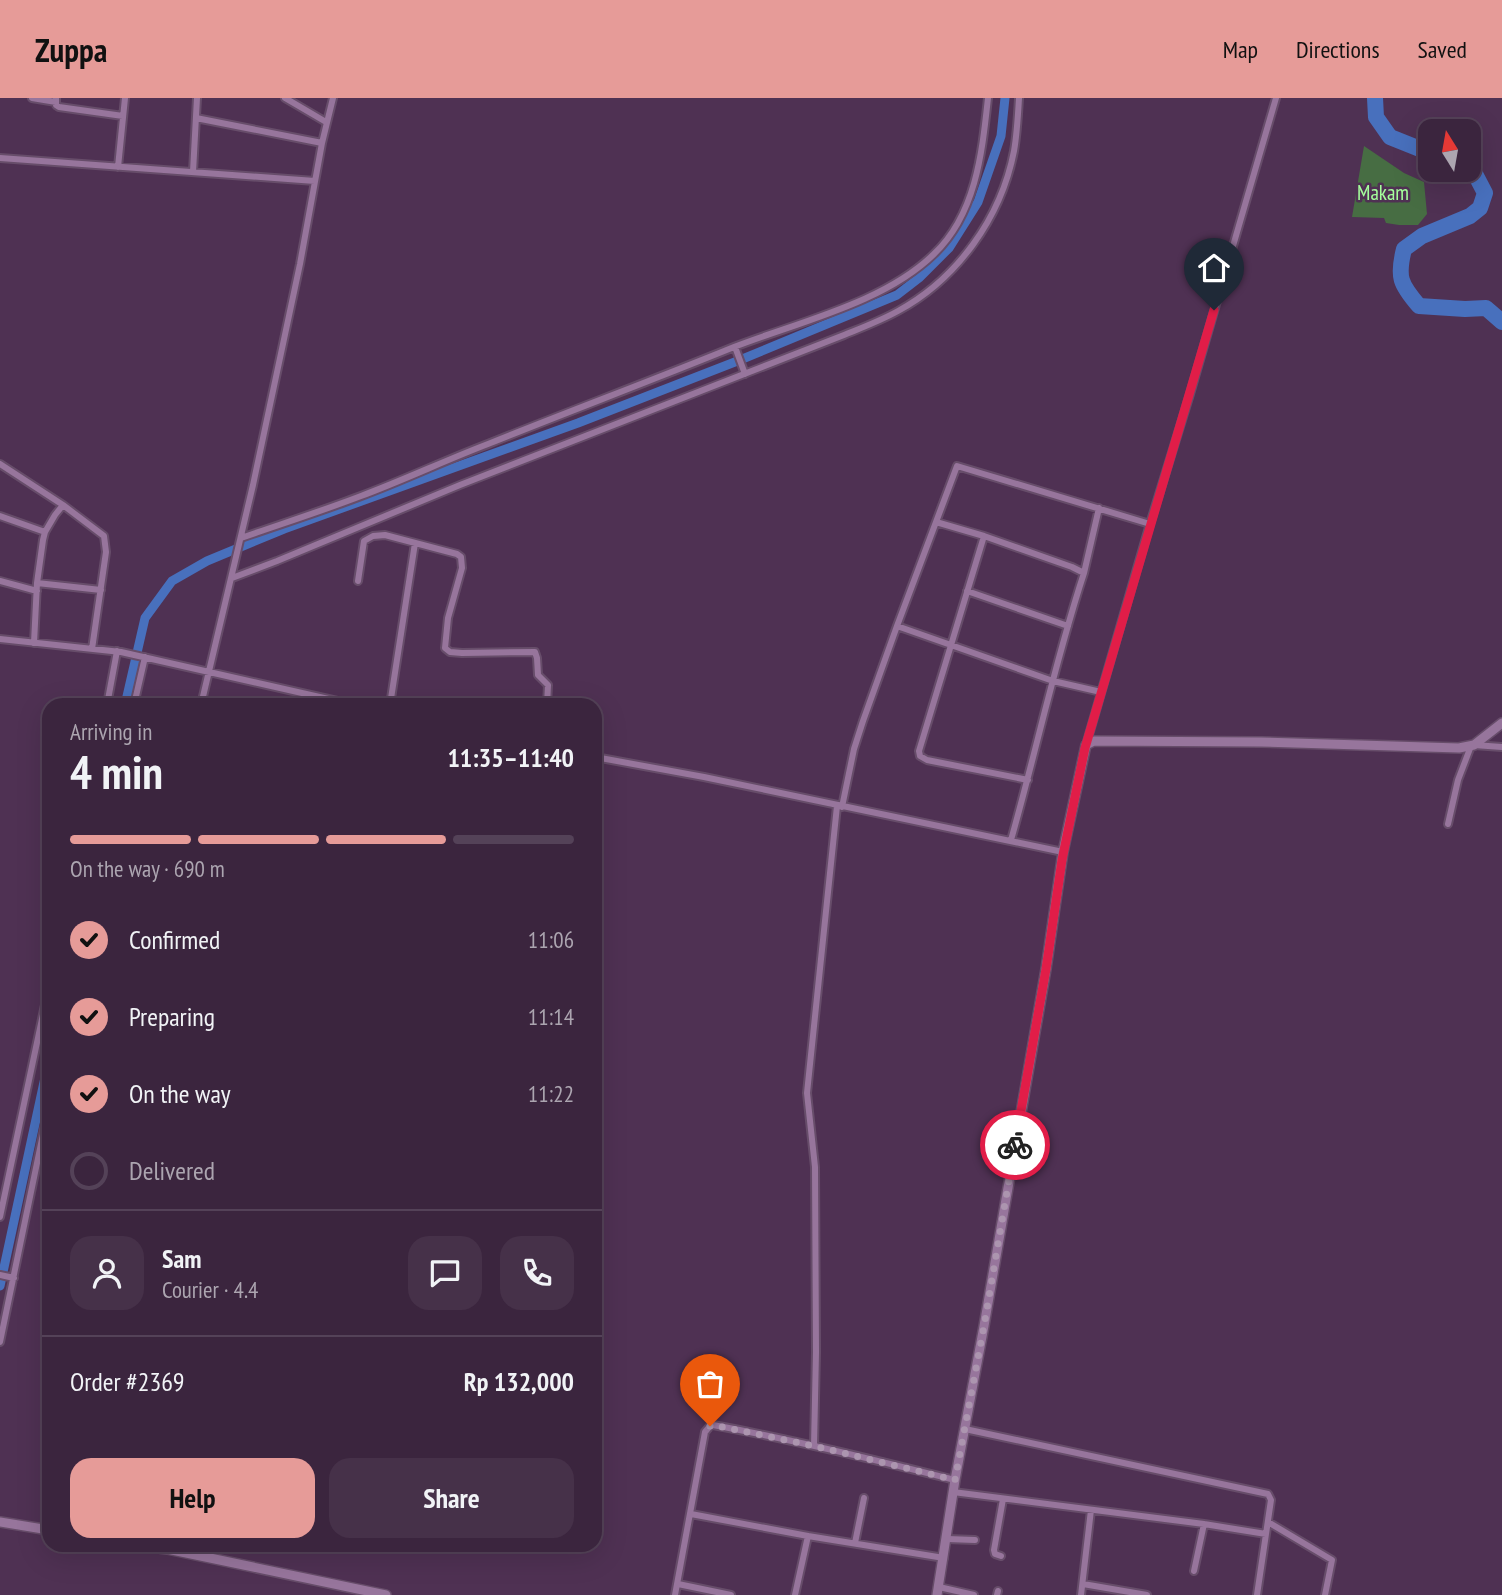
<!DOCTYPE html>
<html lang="en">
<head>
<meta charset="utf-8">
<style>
  :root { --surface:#3b253e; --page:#463149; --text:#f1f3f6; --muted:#aca5b0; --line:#544258; --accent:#e69b98 }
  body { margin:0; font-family:"PT Sans Narrow",sans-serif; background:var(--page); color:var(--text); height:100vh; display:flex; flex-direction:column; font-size:26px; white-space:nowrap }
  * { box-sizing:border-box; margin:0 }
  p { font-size:23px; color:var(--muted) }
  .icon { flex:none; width:38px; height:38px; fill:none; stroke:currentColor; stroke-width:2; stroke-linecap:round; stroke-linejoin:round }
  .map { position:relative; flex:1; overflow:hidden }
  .sheet { position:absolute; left:42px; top:600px; width:560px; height:854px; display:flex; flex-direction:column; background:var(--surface); border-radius:21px; box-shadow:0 7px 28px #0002,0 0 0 2px var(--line) }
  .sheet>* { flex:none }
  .needle { width:46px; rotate:349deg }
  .controls { position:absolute; left:1418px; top:21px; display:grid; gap:14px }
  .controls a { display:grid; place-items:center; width:63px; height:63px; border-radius:14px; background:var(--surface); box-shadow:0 7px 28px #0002,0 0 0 2px var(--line); font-size:35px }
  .pin { position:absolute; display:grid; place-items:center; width:60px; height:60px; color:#fff; margin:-72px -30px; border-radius:50% 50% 50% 0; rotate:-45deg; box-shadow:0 0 7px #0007 }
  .pin .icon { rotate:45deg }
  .courier { position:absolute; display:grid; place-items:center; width:70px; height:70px; margin:-35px; border:5px solid #e11d48; border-radius:50%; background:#fff; color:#222; box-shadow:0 2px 9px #0007 }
  .summary em { font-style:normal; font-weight:700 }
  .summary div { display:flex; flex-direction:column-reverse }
  .summary { display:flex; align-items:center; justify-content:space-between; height:119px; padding:0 28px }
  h1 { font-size:46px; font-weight:700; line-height:52px }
  .bar { display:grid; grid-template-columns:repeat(4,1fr); gap:10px 7px; align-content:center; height:84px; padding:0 28px }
  .bar i { height:9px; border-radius:5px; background:var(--line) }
  .bar .active { background:var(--accent) }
  .bar p { grid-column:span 4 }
  .line { display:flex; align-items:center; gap:18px; padding:0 28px; border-top:2px solid var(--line) }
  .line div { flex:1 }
  .round { display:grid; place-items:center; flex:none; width:74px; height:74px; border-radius:21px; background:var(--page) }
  ol { padding:0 28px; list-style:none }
  li { display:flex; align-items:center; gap:21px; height:77px }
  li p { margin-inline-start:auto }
  li .icon { padding:7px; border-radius:50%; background:var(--accent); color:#111; stroke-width:4 }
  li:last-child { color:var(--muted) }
  li i { width:38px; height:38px; border:4px solid var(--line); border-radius:50% }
  .button { display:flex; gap:14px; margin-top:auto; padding:14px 28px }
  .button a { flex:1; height:80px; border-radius:21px; background:var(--accent); color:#111; font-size:28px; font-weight:700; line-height:80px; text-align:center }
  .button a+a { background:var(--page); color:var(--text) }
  header { display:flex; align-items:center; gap:42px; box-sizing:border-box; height:98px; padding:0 35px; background:var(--accent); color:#111 }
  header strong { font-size:33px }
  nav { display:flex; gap:38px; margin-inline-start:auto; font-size:24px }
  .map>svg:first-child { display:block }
</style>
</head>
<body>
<header>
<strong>Zuppa</strong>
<nav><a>Map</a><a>Directions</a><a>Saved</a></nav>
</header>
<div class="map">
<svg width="1502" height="1497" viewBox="0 0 1502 1497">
  <rect width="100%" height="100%" fill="#4f3153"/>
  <path fill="#476d43" d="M1364,48L1404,75L1424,84L1427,116L1418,127H1399L1386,125L1384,120L1352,119Z"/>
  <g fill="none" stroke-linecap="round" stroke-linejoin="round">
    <path stroke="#4870bd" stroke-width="9" d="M125,607L145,520L172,483L207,463L284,431L578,325L740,262L897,197L919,180L949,150L978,104L1001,38L1005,0
      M0,1188L49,961"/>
    <path stroke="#4870bd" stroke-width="16" d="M1375,0L1376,19L1390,39L1430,55
      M1468,70L1474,74L1485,95L1480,110L1470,118L1422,138L1404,151C1397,179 1400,186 1419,208L1465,211L1486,210L1502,224"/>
    <defs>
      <path id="street" d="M32,0L56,4
        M56,0V7L59,9L123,18
        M285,0L326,24
        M196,20L322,45
        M0,60L315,83
        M118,69L125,0
        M193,74L197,0
        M735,249L745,276
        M0,366L63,407L104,438L106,454L92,551
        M0,418L45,434
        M936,424L984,438
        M241,440C281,426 322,413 361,398C404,382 446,362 488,346C570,313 653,282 734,249C798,224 884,205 934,156C976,116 982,55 988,0
        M1084,475L1099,410
        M232,480L277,463L460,387L844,237C861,230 880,223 898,213C957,181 1001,120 1014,53C1017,36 1018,18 1019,0
        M0,483L37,493
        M358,483L364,443L373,438L385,437L457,456L461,459L462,470L448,520L445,550L450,554L462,555L535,554L537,560L538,577L548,587L547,607
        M37,485L101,492
        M967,493L1068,528
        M897,528L1053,583L1101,594
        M0,541L121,554L355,607
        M34,545L37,485L43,442L45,434L55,417L63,407
        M107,607L117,553
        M134,607L145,559
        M201,607L253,387L300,166L322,45L333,0
        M390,607L415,445
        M1086,647L1150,426L1190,296L1276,0
        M1474,647L1502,649
        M595,659L704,679L1063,754
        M842,709L854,651L863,623L897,528L957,368L1150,426
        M1448,726L1458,682L1471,648
        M1011,742C1036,654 1055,563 1084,475L1072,469L984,438L919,653L920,658L927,662L1028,682
        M0,1119L49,888
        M0,1177L14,1180
        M0,1244L49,1007
        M965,1331L1268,1396L1271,1402L1257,1497
        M814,1348L816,1254L815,1069L807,995L837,708
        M953,1394L1204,1426L1266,1436
        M691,1416L808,1438L944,1460
        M1268,1424L1332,1462L1325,1497
        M947,1441L975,1442
        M855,1445L864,1400
        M1001,1458L995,1456L994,1452L1003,1401
        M1194,1473L1204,1426
        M678,1486L731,1497
        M1083,1486L1147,1497
        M939,1489L974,1497
        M675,1497L705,1334L710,1328L713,1327C795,1342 875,1362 955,1382
        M795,1497L808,1438
        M997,1497L998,1493
        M1081,1497L1091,1412"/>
      <path id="secondary" d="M0,1424L49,1432
        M134,1447L167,1451L386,1497
        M937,1497L955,1382L984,1228L1046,871L1063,754L1086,647L1094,643L1261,644L1459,650L1474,647L1502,625"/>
    </defs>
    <use href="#street" stroke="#674d6a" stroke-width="10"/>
    <use href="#secondary" stroke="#674d6a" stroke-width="12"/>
    <use href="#street" stroke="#97759c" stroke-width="6"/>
    <use href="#secondary" stroke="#97759c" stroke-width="9"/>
  </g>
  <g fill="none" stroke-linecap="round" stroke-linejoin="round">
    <path stroke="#ac95af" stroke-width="7" stroke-dasharray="0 12.6" d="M710,1328L713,1327L814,1348L955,1382L984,1228L1015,1047"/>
    <path stroke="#e11d48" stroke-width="9" d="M1015,1047L1046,871L1062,762L1085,650L1214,212"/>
  </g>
  <g text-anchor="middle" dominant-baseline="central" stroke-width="5" stroke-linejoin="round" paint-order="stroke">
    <g font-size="21" fill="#a5ff9c" stroke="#4f3153">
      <text x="1383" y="94">Makam</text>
    </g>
  </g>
</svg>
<div class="controls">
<a><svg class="needle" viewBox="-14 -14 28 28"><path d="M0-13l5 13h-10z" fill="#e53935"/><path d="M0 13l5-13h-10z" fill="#aca5b0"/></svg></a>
</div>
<div class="pin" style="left:710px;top:1328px;background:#ea580c"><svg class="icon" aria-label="bag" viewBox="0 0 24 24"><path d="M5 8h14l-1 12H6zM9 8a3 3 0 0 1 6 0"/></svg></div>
<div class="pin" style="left:1214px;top:212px;background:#1f2937"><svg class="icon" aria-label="home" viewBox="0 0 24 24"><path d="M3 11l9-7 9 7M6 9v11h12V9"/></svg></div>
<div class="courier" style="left:1015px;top:1047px"><svg class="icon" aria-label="bike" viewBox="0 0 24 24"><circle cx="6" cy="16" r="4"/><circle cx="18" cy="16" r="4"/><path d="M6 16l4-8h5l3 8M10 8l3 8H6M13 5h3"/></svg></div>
<section class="sheet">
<div class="summary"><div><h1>4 min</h1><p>Arriving in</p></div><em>11:35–11:40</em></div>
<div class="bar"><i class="active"></i><i class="active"></i><i class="active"></i><i></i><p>On the way · 690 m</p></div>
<ol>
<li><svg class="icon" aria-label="check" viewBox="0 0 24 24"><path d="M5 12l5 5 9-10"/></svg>Confirmed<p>11:06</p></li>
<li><svg class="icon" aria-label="check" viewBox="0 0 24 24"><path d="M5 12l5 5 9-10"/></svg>Preparing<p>11:14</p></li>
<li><svg class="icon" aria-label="check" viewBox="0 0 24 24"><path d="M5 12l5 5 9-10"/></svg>On the way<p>11:22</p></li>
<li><i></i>Delivered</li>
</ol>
<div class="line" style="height:126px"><a class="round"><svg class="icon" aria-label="person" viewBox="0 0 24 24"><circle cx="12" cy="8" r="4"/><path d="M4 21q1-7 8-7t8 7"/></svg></a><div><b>Sam</b><p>Courier · 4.4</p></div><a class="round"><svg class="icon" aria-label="chat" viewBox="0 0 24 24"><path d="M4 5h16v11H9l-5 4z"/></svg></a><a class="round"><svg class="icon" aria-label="phone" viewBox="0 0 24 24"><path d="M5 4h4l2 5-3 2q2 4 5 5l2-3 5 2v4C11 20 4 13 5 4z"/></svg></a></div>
<div class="line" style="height:91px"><div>Order #2369</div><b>Rp 132,000</b></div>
<div class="button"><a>Help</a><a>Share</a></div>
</section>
</div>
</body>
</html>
